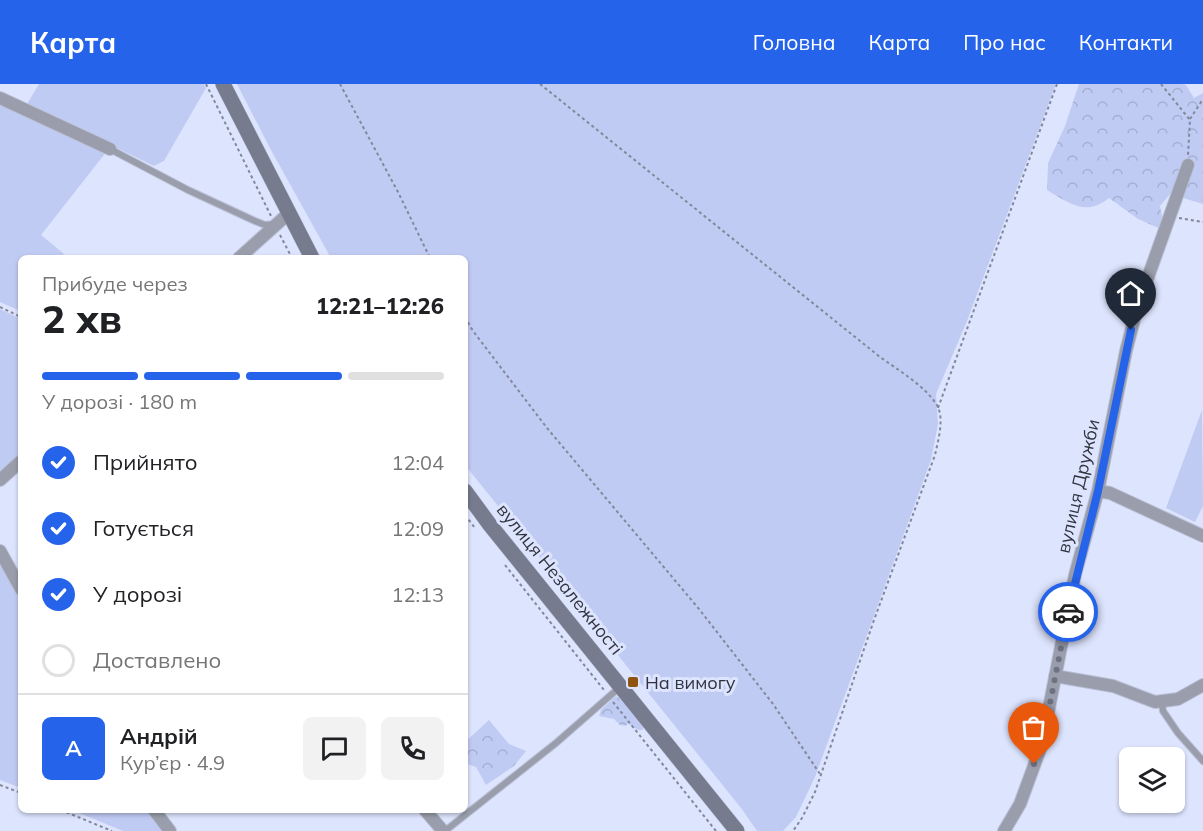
<!DOCTYPE html>
<html lang="uk">
<head>
<meta charset="utf-8">
<style>
  :root { --surface:#fff; --page:#f2f2f2; --text:#202124; --muted:#757577; --line:#e0e0e0; --accent:#2563eb }
  body { margin:0; font-family:Mulish,sans-serif; background:var(--page); color:var(--text); height:100vh; display:flex; flex-direction:column; font-size:22px; white-space:nowrap }
  * { box-sizing:border-box; margin:0 }
  p { font-size:20px; color:var(--muted) }
  .icon { flex:none; width:33px; height:33px; fill:none; stroke:currentColor; stroke-width:2; stroke-linecap:round; stroke-linejoin:round }
  .map { position:relative; flex:1; overflow:hidden }
  .details { position:absolute; left:18px; top:171px; width:450px; height:558px; display:flex; flex-direction:column; background:var(--surface); border-radius:9px; box-shadow:0 2px 4px #0004 }
  .details>* { flex:none }
  .controls { position:absolute; left:1119px; top:663px; display:grid; gap:12px }
  .controls a { display:grid; place-items:center; width:66px; height:66px; border-radius:9px; background:var(--surface); box-shadow:0 2px 4px #0004; font-size:30px }
  .pin { position:absolute; display:grid; place-items:center; width:51px; height:51px; color:#fff; margin:-62px -26px; border-radius:50% 50% 50% 0; rotate:-45deg; box-shadow:0 0 6px #0007 }
  .pin .icon { rotate:45deg }
  .courier { position:absolute; display:grid; place-items:center; width:60px; height:60px; margin:-30px; border:4px solid #2563eb; border-radius:50%; background:#fff; color:#222; box-shadow:0 2px 8px #0007 }
  .headline em { font-style:normal; font-weight:800 }
  .headline div { display:flex; flex-direction:column-reverse }
  .headline { display:flex; align-items:center; justify-content:space-between; height:102px; padding:0 24px }
  h1 { font-size:39px; font-weight:800; line-height:45px }
  .bar { display:grid; grid-template-columns:repeat(4,1fr); gap:9px 6px; align-content:center; height:72px; padding:0 24px }
  .bar i { height:8px; border-radius:4px; background:var(--line) }
  .bar .current { background:var(--accent) }
  .bar p { grid-column:span 4 }
  .line { display:flex; align-items:center; gap:15px; padding:0 24px; border-top:2px solid var(--line) }
  .line div { flex:1 }
  .round { display:grid; place-items:center; flex:none; width:63px; height:63px; border-radius:9px; background:var(--page) }
  ol { padding:0 24px; list-style:none }
  li { display:flex; align-items:center; gap:18px; height:66px }
  li p { margin-inline-start:auto }
  li .icon { padding:6px; border-radius:50%; background:var(--accent); color:#fff; stroke-width:4 }
  li:last-child { color:var(--muted) }
  li i { width:33px; height:33px; border:3px solid var(--line); border-radius:50% }
  header { display:flex; align-items:center; gap:36px; box-sizing:border-box; height:84px; padding:0 30px; background:var(--accent); color:#fff }
  header strong { font-size:28px }
  nav { display:flex; gap:33px; margin-inline-start:auto; font-size:21px }
  .map>svg:first-child { display:block }
</style>
</head>
<body>
<header>
<strong>Карта</strong>
<nav><a>Головна</a><a>Карта</a><a>Про нас</a><a>Контакти</a></nav>
</header>
<div class="map">
<svg width="1203" height="747" viewBox="0 0 1203 747">
  <defs>
    <pattern id="forest-crowns" width="20" height="18" patternUnits="userSpaceOnUse" patternTransform="scale(1.5)"><rect width="20" height="18" fill="#c0cbf4"/><path d="M2 6a3 3 0 1 1 6 0M12 15a3 3 0 1 1 6 0" fill="none" stroke="#a5afd2"/></pattern>
  </defs>
  <rect width="100%" height="100%" fill="#dde4fd"/>
  <path fill="#c0cbf4" d="M39,0H204L206,4L164,77L154,82L27,20Z
    M237,0H1056L967,237L936,310L938,340L931,376L815,693L796,733L783,747H757L741,724L465,381V174H331L271,66Z
    M0,14L107,67L41,151L64,170L61,174H21V222L18,226L0,218Z
    M0,225L21,235V371L0,392Z
    M1202,326L1203,422L1195,438L1166,424Z
    M0,473L21,510V704L0,696Z
    M72,726H152L169,747H123Z"/>
  <path fill="url(#forest-crowns)" d="M1079,0H1182L1186,1L1194,14L1203,9V120L1170,110L1160,122L1163,137L1161,145L1138,135L1109,114C1086,133 1069,119 1047,106L1048,79L1065,42Z
    M616,612C624,616 644,638 643,646H638L628,640L625,642L620,641L614,635L599,632L601,626Z
    M489,636L509,660L526,667L514,682L486,701L476,683L467,680L465,682V658Z"/>
  <g fill="none" stroke-linecap="round" stroke-linejoin="round">
    <defs>
      <path id="lane" d="M110,65L188,106L255,137L265,141L275,140
        M1162,617L1163,627L1178,649L1203,677
        M445,747L556,659L620,603"/>
      <path id="street" d="M0,14L110,65
        M239,174L288,130
        M0,396L21,377
        M1098,407L1110,409L1203,452
        M0,467L21,505
        M1055,592L1113,602L1155,618L1178,615L1203,601
        M154,726L170,747
        M425,726L443,747
        M1004,747L1020,720L1042,660L1075,491L1098,407L1126,267L1137,224L1188,81"/>
      <path id="secondary" d="M223,0L312,174
        M465,407L490,441L737,747"/>
    </defs>
    <use href="#lane" stroke="#bac1d7" stroke-width="8"/>
    <use href="#street" stroke="#bac1d7" stroke-width="14"/>
    <use href="#secondary" stroke="#bac1d7" stroke-width="16"/>
    <path stroke="#83879a" stroke-width="2" stroke-dasharray="3 3" stroke-linecap="butt" d="M206,0L271,132
      M340,0L398,108L430,174
      M540,0L880,273C898,286 927,303 938,323C944,337 938,357 935,371L874,536L815,708L802,734L793,747
      M1161,0L1190,36L1188,71
      M1190,35L1203,15
      M1179,134L1203,138
      M280,151L292,174
      M0,223L21,233
      M465,233L473,247L547,344L699,525L773,620L820,690
      M938,324L1057,0
      M465,431L475,444
      M505,481L604,606
      M613,618L716,747
      M0,701L21,709
      M61,726L112,747"/>
    <use href="#lane" stroke="#9a9dab" stroke-width="6"/>
    <use href="#street" stroke="#9a9dab" stroke-width="12"/>
    <use href="#secondary" stroke="#767b8e" stroke-width="15"/>
  </g>
  <g fill="none" stroke-linecap="round" stroke-linejoin="round">
    <path stroke="#6d7182" stroke-width="6" stroke-dasharray="0 10.8" d="M1034,680L1042,660L1068,528"/>
    <path stroke="#2563eb" stroke-width="8" d="M1068,528L1098,407L1131,246"/>
  </g>
  <rect fill="#8e5410" stroke="#dde4fd" stroke-width="2" x="627" y="592" width="12" height="12" rx="3"/>
  <g text-anchor="middle" dominant-baseline="central" stroke-width="6" stroke-linejoin="round" paint-order="stroke">
    <g font-size="18" fill="#30333f" stroke="#dde4fd">
      <text transform="translate(1078 402) rotate(-77)">вулиця Дружби</text>
      <text transform="translate(560 495) rotate(51)">вулиця Незалежності</text>
    </g>
    <g font-size="18" fill="#30333f" stroke="#dde4fd" text-anchor="start">
      <text x="645" y="598">На вимогу</text>
    </g>
  </g>
</svg>
<div class="controls">
<a><svg class="icon" aria-label="layers" viewBox="0 0 24 24"><path d="M12 4l9 5-9 5-9-5zM3 14l9 5 9-5"/></svg></a>
</div>
<div class="pin" style="left:1034px;top:680px;background:#ea580c"><svg class="icon" aria-label="bag" viewBox="0 0 24 24"><path d="M5 8h14l-1 12H6zM9 8a3 3 0 0 1 6 0"/></svg></div>
<div class="pin" style="left:1131px;top:246px;background:#1f2937"><svg class="icon" aria-label="home" viewBox="0 0 24 24"><path d="M3 11l9-7 9 7M6 9v11h12V9"/></svg></div>
<div class="courier" style="left:1068px;top:528px"><svg class="icon" aria-label="car" viewBox="0 0 24 24"><path d="M5 17H2v-5l4-1 3-4h7l3 4 3 1v5h-3M9 17h6M6 11h13"/><circle cx="7" cy="17" r="2"/><circle cx="17" cy="17" r="2"/></svg></div>
<section class="details">
<div class="headline"><div><h1>2 хв</h1><p>Прибуде через</p></div><em>12:21–12:26</em></div>
<div class="bar"><i class="current"></i><i class="current"></i><i class="current"></i><i></i><p>У дорозі · 180 m</p></div>
<ol>
<li><svg class="icon" aria-label="check" viewBox="0 0 24 24"><path d="M5 12l5 5 9-10"/></svg>Прийнято<p>12:04</p></li>
<li><svg class="icon" aria-label="check" viewBox="0 0 24 24"><path d="M5 12l5 5 9-10"/></svg>Готується<p>12:09</p></li>
<li><svg class="icon" aria-label="check" viewBox="0 0 24 24"><path d="M5 12l5 5 9-10"/></svg>У дорозі<p>12:13</p></li>
<li><i></i>Доставлено</li>
</ol>
<div class="line" style="height:108px"><b class="round" style="background:var(--accent);color:#fff">А</b><div><b>Андрій</b><p>Кур’єр · 4.9</p></div><a class="round"><svg class="icon" aria-label="chat" viewBox="0 0 24 24"><path d="M4 5h16v11H9l-5 4z"/></svg></a><a class="round"><svg class="icon" aria-label="phone" viewBox="0 0 24 24"><path d="M5 4h4l2 5-3 2q2 4 5 5l2-3 5 2v4C11 20 4 13 5 4z"/></svg></a></div>
</section>
</div>
</body>
</html>
